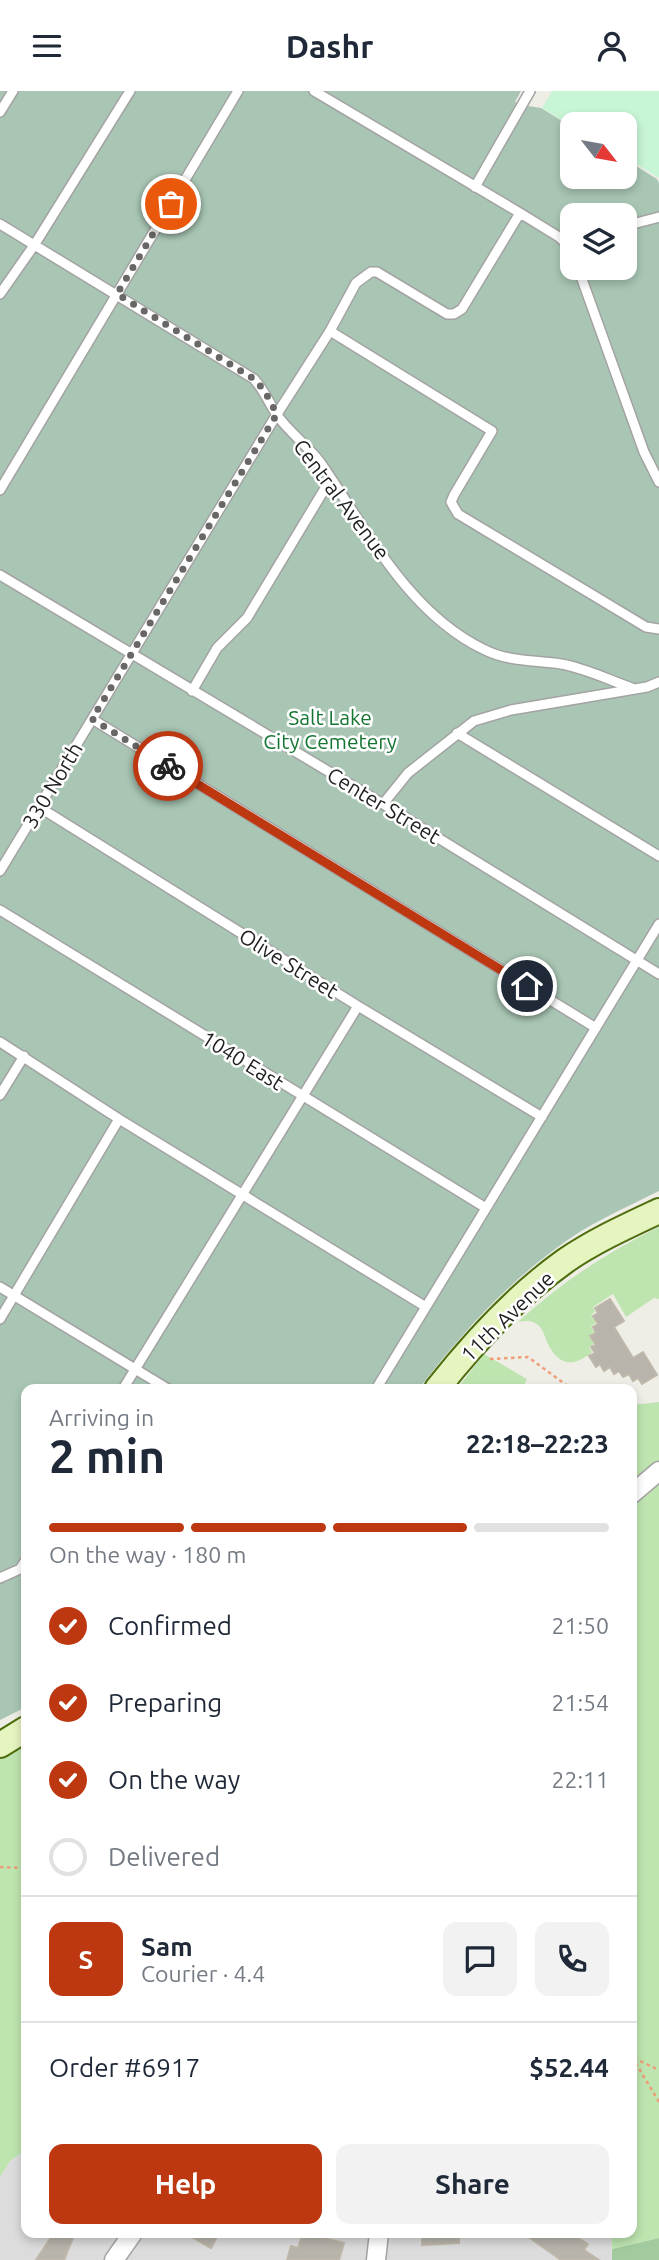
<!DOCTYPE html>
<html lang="en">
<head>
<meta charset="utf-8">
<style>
  :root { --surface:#fff; --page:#f2f2f3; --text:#1f2937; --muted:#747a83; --line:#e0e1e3; --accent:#bd3711 }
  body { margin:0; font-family:Ubuntu,sans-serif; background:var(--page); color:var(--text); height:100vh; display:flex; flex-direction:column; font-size:26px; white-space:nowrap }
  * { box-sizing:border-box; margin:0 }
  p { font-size:23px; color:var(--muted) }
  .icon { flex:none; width:38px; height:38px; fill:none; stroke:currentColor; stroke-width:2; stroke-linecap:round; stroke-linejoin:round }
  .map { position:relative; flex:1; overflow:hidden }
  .details { position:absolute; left:21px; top:1293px; width:616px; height:854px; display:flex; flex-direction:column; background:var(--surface); border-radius:14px; box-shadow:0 4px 10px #0003 }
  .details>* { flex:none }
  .needle { width:46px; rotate:121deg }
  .buttons { position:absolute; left:560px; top:21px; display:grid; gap:14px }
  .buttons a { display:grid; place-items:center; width:77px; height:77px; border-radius:14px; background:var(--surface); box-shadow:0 4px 10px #0003; font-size:35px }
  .pin { position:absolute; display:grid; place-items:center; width:60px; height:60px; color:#fff; margin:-30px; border:4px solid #fff; border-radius:50%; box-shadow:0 2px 7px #0007 }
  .courier { position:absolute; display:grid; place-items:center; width:70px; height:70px; margin:-35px; border:5px solid #bd3711; border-radius:50%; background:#fff; color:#222; box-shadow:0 2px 9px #0007 }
  .summary em { font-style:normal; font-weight:600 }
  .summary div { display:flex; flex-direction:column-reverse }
  .summary { display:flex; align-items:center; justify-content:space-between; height:119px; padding:0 28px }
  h1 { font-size:46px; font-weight:600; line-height:52px }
  .bar { display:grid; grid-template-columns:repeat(4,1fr); gap:10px 7px; align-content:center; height:84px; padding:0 28px }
  .bar i { height:9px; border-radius:5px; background:var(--line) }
  .bar .current { background:var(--accent) }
  .bar p { grid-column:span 4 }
  .line { display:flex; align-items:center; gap:18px; padding:0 28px; border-top:2px solid var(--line) }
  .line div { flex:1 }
  .round { display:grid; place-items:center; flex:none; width:74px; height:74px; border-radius:14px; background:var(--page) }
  ol { padding:0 28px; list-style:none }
  li { display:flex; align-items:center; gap:21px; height:77px }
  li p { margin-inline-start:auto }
  li .icon { padding:7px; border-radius:50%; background:var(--accent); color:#fff; stroke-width:4 }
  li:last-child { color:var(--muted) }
  li i { width:38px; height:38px; border:4px solid var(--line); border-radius:50% }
  .action { display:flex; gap:14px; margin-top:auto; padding:14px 28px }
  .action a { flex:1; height:80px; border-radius:14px; background:var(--accent); color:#fff; font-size:28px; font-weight:600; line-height:80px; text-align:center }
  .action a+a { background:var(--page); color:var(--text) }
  header { display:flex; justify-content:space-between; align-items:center; height:91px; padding:0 28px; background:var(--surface); font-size:32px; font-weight:600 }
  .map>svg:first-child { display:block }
</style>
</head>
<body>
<header><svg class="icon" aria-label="menu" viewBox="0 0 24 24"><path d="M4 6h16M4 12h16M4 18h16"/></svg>Dashr<svg class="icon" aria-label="person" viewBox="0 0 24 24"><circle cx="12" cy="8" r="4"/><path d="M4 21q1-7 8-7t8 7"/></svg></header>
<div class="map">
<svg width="659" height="2169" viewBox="0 0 659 2169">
  <rect width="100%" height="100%" fill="#efeee6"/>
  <path fill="#dddcdc" d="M26,2059V2142H611L612,2169H0V2086L10,2070Z"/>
  <path fill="#bee5b0" d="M659,1136V1208L654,1207L626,1226L613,1203L593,1216L595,1221L591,1224L596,1232L591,1235L594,1241L589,1245L594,1253L589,1256L592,1261C573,1277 558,1275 547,1251C544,1244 543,1236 535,1232C530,1229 524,1230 518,1231C560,1192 607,1161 659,1136Z
    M484,1263L527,1288L522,1298H457Z
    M659,1311V2147L612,2158L611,2142H632V1314Z
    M26,1656V2059L10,2070L0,2086V1666Z"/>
  <path fill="#a1cb9e" d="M659,2147V2169H612V2158Z"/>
  <path fill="#a9c6b4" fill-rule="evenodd" d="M0,0H521L515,11L522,14L541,17L572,36V86H625V68L657,88L659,92V1100C629,1115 597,1129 569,1148C511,1188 461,1242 419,1298H26V1616L0,1629ZM572,124H625V177H572Z"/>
  <path fill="#c7f5d5" d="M552,0H659V87L625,66V33L572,35L542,17Z"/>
  <path fill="#b8b4ac" stroke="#bfb8aa" stroke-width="2" d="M610,1208L624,1230L614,1236L633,1267L643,1261L657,1284L642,1293L638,1287L633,1290L629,1283L623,1286L619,1280L614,1283L610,1276L604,1280L600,1273L596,1276L589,1265L595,1262L591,1256L596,1254L590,1245L596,1242L593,1236L598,1233L593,1225L598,1222L595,1217Z
    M54,2142H75L64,2169H36Z
    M185,2142H219L211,2157Z
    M303,2142L344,2152L339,2169H287L291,2155L298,2157Z
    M422,2142H459V2152L422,2154Z
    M523,2142H570L588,2153L584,2159L599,2169H561Z"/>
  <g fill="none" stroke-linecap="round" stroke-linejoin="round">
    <defs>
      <path id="lane" d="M314,0L520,122L559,146L572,158
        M0,21L13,0
        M475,96L530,0
        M0,133L254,288C264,299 269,312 277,324C289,341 307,354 320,371C366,437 407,521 483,558C508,571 534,569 561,573C585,577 609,589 632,597
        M625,135L659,126
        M578,177L644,361L659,391
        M0,203L35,153L130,0
        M330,240L492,340L454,404L451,411L458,423L646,536L659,538
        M0,399L238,0
        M0,484L383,713L659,883
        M192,600L217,557L247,527L330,389
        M92,628L596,937
        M457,642L659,765
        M383,713L408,682L474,630L511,619L647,596L659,591
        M39,716L358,915L542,1026
        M0,780L277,323L330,240L356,192L371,181H377L447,223H454L462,218L520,122
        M0,819L486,1117
        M0,951L119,1028L426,1216
        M0,1004L24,965
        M0,1196L168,1298
        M0,1228L119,1028
        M123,1298L358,915
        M376,1298L659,833
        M0,1487L20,1478L26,1469"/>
      <path id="street" d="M632,1403L659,1380
        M114,2169L133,2142
        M376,2169L379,2142"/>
      <path id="secondary" d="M437,1298C473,1252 516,1205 565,1170C594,1150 627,1135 659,1120
        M0,1654L26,1638"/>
    </defs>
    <use href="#lane" stroke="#a3a3a3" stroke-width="12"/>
    <use href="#street" stroke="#a3a3a3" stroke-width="21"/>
    <use href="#secondary" stroke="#4e6e0e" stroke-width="28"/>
    <path stroke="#ee9e78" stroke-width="2.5" stroke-dasharray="3.5 3.5" stroke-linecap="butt" d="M490,1268L528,1266L569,1296V1298
      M0,1776L26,1777
      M632,1966L659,2011
      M634,1967L659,1979"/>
    <use href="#lane" stroke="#fff" stroke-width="9"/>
    <use href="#street" stroke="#fff" stroke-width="18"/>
    <use href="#secondary" stroke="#e6f4bf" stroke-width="24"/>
  </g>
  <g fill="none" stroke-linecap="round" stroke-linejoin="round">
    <path stroke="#686765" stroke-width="7" stroke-dasharray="0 12.6" d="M168,675L92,628L277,323L264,299L254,288L117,203L171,113"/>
    <path stroke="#bd3711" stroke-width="9" d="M168,675L527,895"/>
  </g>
  <g text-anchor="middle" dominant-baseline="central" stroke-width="5" stroke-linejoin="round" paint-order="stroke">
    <g font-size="21" fill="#1f1f1f" stroke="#fff">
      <text transform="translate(342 408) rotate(53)">Central Avenue</text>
      <text transform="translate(52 694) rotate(-59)">330 North</text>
      <text transform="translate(384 714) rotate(31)">Center Street</text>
      <text transform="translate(289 872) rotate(32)">Olive Street</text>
      <text transform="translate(243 969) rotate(32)">1040 East</text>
      <text transform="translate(507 1225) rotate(-44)">11th Avenue</text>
    </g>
    <g font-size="21" fill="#157532" stroke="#fff">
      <text x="330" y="626">Salt Lake<tspan x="330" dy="24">City Cemetery</tspan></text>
    </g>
  </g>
</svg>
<div class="buttons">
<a><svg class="needle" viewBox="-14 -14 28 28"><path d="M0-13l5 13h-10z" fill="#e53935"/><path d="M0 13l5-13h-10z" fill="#747a83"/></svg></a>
<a><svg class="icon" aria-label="layers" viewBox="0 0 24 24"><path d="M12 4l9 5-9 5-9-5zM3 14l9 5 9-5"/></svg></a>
</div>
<div class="pin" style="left:171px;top:113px;background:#ea580c"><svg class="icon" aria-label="bag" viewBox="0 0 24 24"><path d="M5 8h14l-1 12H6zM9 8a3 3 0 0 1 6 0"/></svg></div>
<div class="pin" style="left:527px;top:895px;background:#1f2937"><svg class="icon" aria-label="home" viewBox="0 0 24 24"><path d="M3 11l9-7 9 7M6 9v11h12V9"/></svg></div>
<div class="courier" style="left:168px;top:675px"><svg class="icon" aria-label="bike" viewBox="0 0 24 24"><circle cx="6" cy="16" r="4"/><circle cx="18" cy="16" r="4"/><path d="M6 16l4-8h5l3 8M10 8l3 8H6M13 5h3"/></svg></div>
<section class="details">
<div class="summary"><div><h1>2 min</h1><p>Arriving in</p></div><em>22:18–22:23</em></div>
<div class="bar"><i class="current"></i><i class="current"></i><i class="current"></i><i></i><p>On the way · 180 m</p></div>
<ol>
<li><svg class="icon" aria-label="check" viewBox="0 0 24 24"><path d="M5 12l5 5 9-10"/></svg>Confirmed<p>21:50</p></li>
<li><svg class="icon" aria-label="check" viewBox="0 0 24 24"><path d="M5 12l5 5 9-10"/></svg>Preparing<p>21:54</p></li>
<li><svg class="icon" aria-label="check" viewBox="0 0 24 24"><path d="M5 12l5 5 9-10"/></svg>On the way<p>22:11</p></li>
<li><i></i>Delivered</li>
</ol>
<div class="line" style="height:126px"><b class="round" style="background:var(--accent);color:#fff">S</b><div><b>Sam</b><p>Courier · 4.4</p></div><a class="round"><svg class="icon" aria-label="chat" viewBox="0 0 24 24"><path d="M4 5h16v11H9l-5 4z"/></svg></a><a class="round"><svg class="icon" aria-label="phone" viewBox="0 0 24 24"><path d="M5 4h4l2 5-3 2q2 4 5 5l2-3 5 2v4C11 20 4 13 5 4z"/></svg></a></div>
<div class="line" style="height:91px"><div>Order #6917</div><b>$52.44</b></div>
<div class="action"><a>Help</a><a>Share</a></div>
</section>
</div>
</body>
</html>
